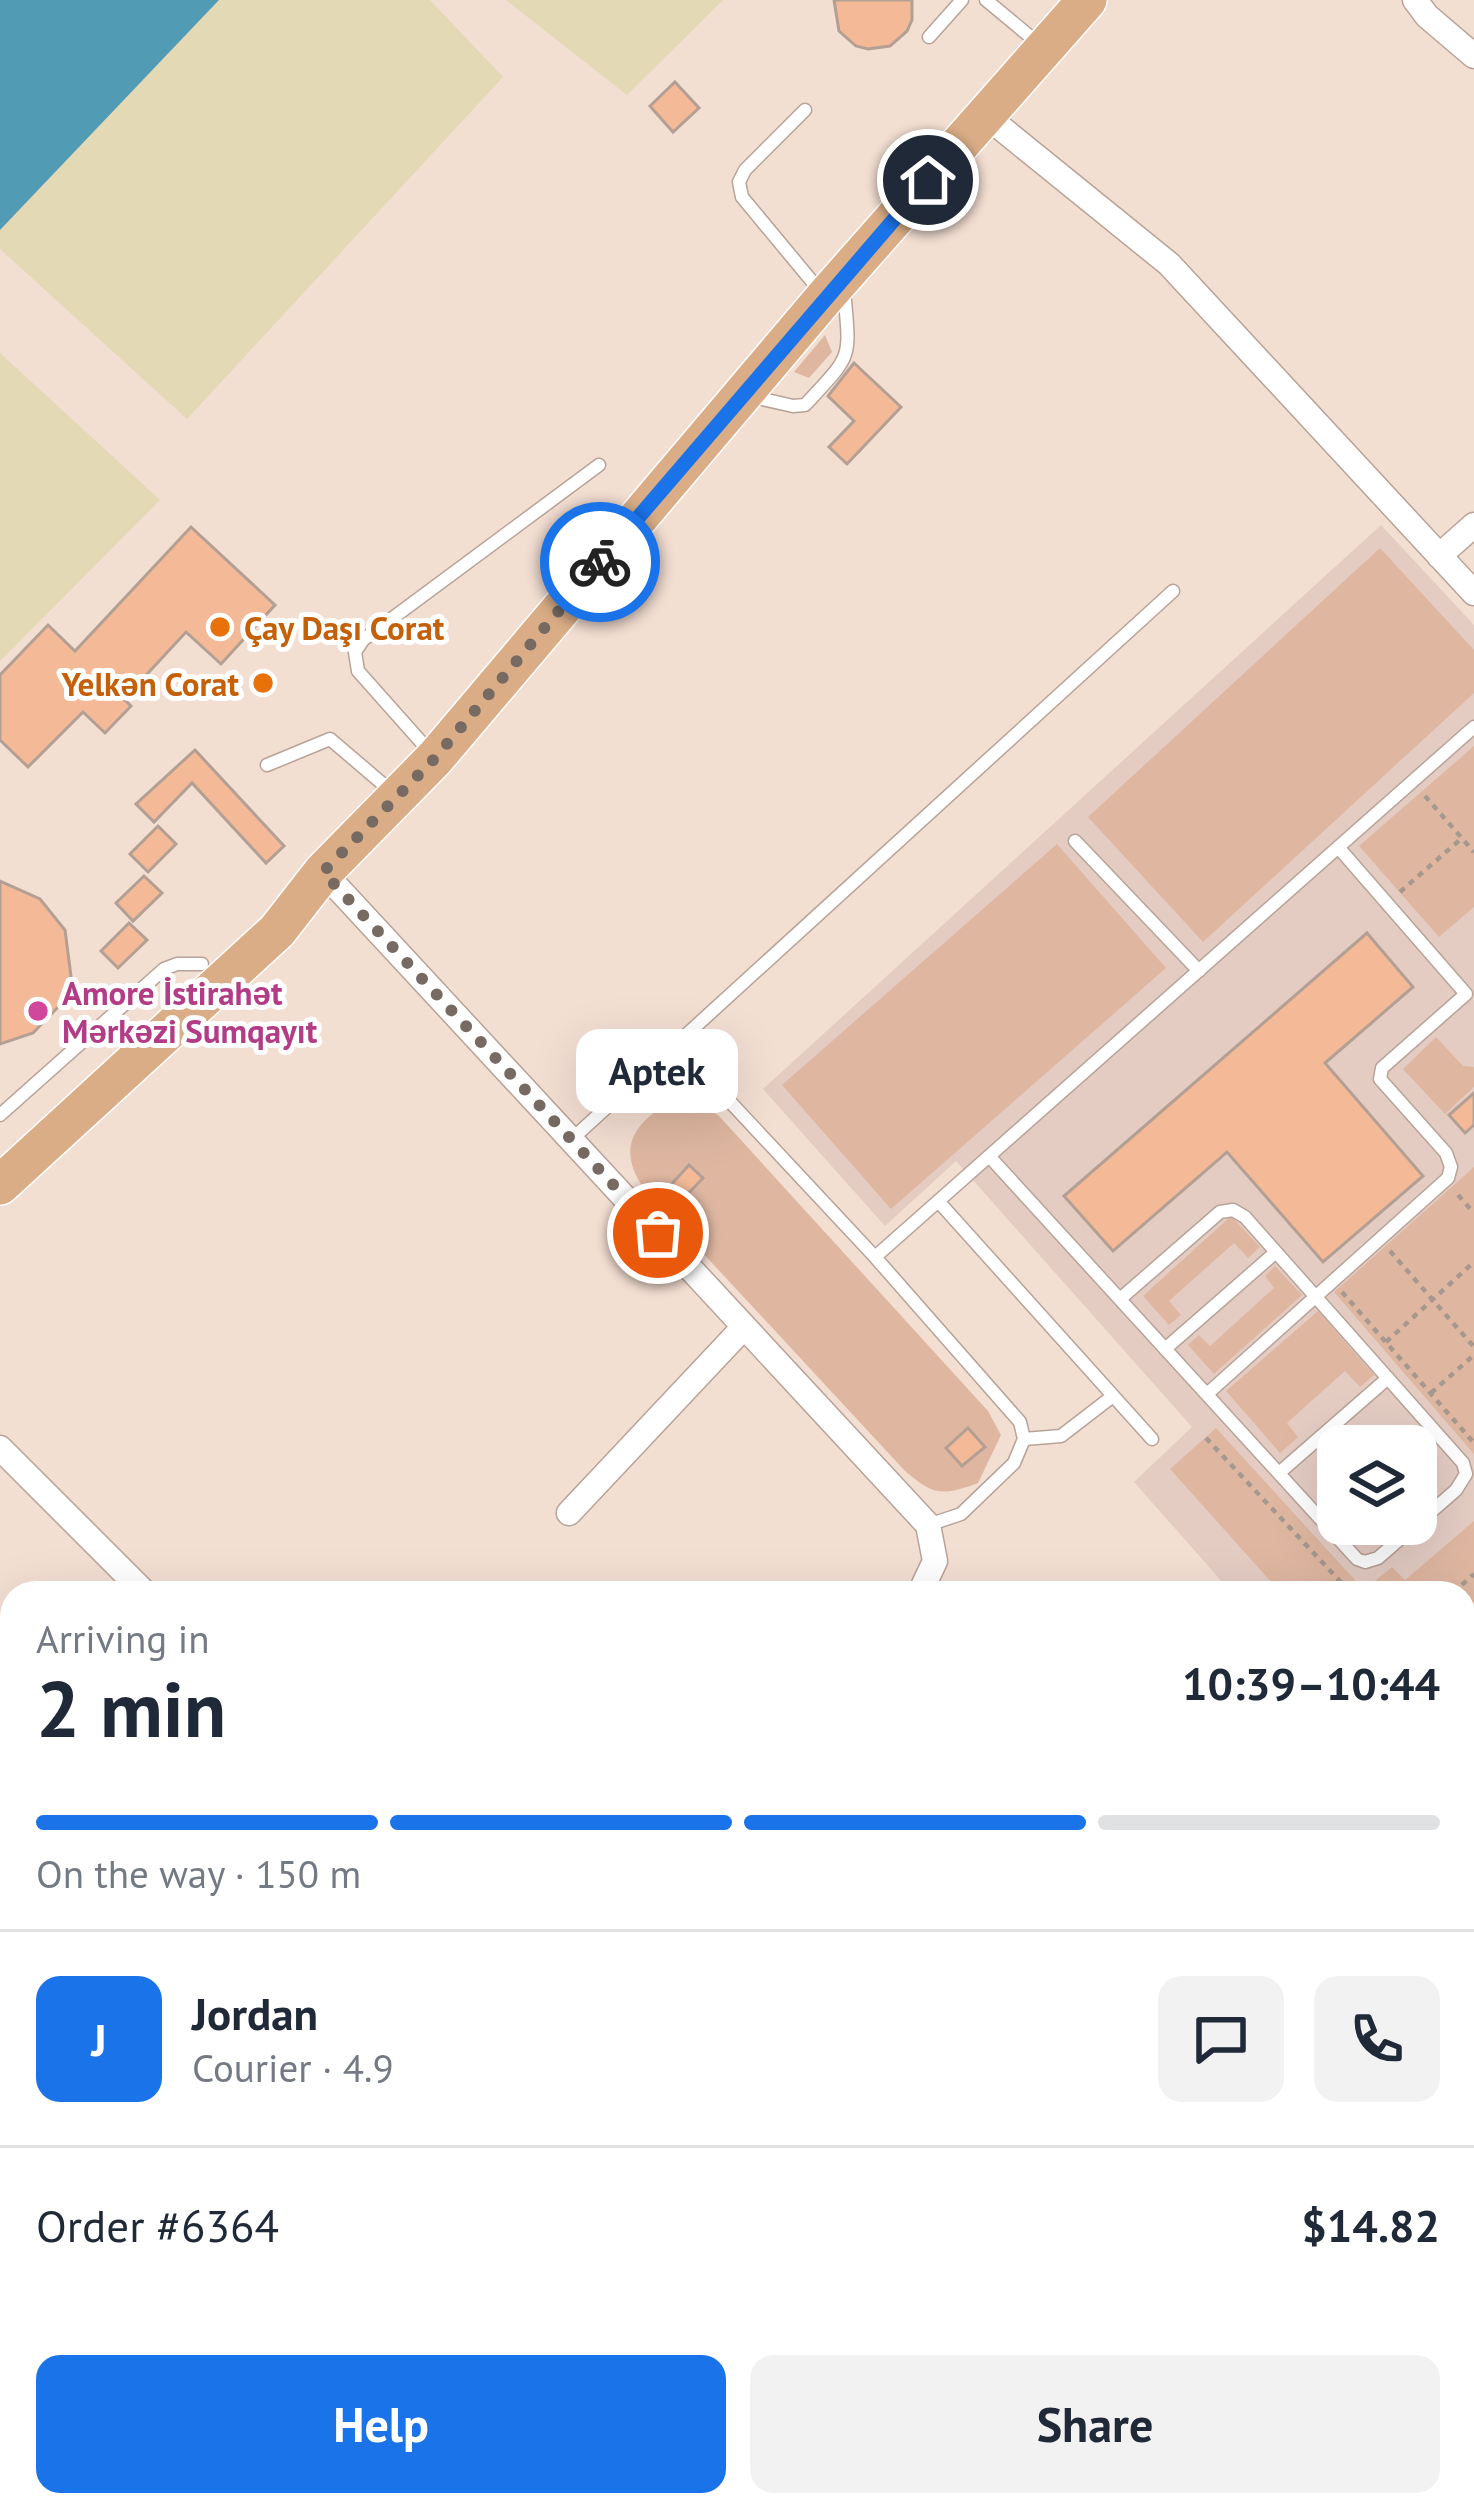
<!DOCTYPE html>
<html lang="en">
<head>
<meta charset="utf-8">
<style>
  :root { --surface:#fff; --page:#f2f2f3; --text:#1f2937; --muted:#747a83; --line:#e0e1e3; --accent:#1a73e8 }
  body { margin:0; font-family:"PT Sans",sans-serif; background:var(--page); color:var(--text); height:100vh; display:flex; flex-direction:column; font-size:45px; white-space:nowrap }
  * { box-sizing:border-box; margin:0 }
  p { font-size:39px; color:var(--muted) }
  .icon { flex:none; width:66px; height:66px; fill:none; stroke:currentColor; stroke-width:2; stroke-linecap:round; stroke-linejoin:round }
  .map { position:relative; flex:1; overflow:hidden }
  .panel { position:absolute; left:0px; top:1581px; width:1476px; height:936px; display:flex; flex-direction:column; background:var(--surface); border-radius:36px 36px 0 0; box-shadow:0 12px 48px #0002 }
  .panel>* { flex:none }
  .controls { position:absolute; left:1317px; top:1425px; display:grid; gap:24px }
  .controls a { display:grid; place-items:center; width:120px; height:120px; border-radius:24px; background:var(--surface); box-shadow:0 12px 48px #0002; font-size:60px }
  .pin { position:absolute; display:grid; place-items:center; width:102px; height:102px; color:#fff; margin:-51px; border:6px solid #fff; border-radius:50%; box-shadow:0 3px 12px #0007 }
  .courier { position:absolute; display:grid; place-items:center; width:120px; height:120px; margin:-60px; border:9px solid #1a73e8; border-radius:50%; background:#fff; color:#222; box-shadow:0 3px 15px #0007 }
  .bubble { position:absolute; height:84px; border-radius:24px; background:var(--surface); box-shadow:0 12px 48px #0002; font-size:39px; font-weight:600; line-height:84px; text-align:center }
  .summary em { font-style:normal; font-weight:600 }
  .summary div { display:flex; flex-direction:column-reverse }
  .summary { display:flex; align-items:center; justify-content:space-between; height:204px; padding:0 36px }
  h1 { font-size:78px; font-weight:600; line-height:90px }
  .bar { display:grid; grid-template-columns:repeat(4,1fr); gap:18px 12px; align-content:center; height:144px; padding:0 36px }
  .bar i { height:15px; border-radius:9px; background:var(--line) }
  .bar .on { background:var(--accent) }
  .bar p { grid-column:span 4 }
  .line { display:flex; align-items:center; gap:30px; padding:0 36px; border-top:3px solid var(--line) }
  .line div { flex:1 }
  .round { display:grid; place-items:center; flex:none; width:126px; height:126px; border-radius:24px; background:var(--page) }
  .cta { display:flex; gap:24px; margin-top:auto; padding:24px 36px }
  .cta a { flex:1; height:138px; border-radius:24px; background:var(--accent); color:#fff; font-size:48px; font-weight:600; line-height:138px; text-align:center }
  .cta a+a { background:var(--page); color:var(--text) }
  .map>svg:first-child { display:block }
</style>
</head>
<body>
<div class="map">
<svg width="1474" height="2517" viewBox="0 0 1474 2517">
  <rect width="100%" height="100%" fill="#f3ded2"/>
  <path fill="#e4ccc3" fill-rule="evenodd" d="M1381,525L1474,625V1679L1464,1688V1593H1232L1134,1482L1192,1427L956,1161L885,1226L763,1089ZM1338,1446H1416V1524H1338Z"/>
  <path fill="#dfb7a1" d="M825,335L832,352L809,378L794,372Z
    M1380,548L1474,650V693L1203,942L1088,817Z
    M1474,746V907L1439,937L1359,846Z
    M1057,844L1166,968L891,1209L782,1085Z
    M1436,1037L1463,1066L1474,1067V1087L1445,1114L1403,1069Z
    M676,1098L695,1100L719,1116L988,1411L1001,1435L978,1483C943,1496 934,1496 905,1471L648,1194C614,1150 632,1123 676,1098Z
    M1474,1167V1454L1334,1292Z
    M1231,1216L1260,1247L1248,1258L1234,1243L1169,1301L1181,1315L1169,1325L1143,1296Z
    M1275,1266L1302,1295L1214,1374L1188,1345L1199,1335L1210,1346L1274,1288L1265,1276Z
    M1318,1311L1374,1375L1360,1387L1345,1371L1287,1423L1298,1437L1280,1453L1226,1391Z
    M1216,1428L1364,1590L1392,1567L1405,1580L1474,1521V1616L1464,1625V1593H1281L1170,1469Z"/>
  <path fill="#e3d9b4" d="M219,0H430L503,77L187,419L0,249V230Z
    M506,0H723L627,95Z
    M0,353L160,500L0,661Z"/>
  <path fill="#529bb5" d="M0,0H219L0,230Z"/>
  <path fill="#f4ba97" stroke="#b39f94" stroke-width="3" d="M834,0H912V20L907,31L890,46L868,49L856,46L839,31Z
    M675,82L699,108L673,132L650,106Z
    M854,363L901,407L847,464L829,447L854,421L828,396Z
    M191,527L275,605L221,664L186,632L124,699L131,706L105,733L83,712L28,767L0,740V675L48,625L75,651Z
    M195,750L284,846L266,863L192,783L154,822L136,804Z
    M158,826L176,844L148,872L130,854Z
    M144,876L162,893L133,921L116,903Z
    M0,881L40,899L65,930L71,976L60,1005L33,1033L0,1044Z
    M129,923L147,940L118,968L101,951Z
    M1367,933L1413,987L1325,1063L1423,1176L1323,1262L1227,1152L1113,1251L1064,1196Z
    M1474,1093V1125L1465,1133L1449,1115Z
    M689,1165L703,1178L682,1200L669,1187Z
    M968,1428L985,1447L962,1466L946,1448Z"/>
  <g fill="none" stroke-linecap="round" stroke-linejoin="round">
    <defs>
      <path id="lane" d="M986,0L1039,44
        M929,37L962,0
        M805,110L745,170L739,182L742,197L820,291
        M749,396L793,406L805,405C854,352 850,361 844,289
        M430,752L358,671L355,652L363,640L599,465
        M267,765L330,739L391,791
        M1075,841L1199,971
        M677,1045L875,1257L1020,1422L1024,1439L1014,1463L961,1514L928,1525
        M0,1115L164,969L177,964H202
        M572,1139L1173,591
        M989,1156L1357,1559L1365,1562L1378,1558L1456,1490L1466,1474L1463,1463L1245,1217L1233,1210L1220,1212L1120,1299
        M938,1201L1152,1439
        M875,1257L1474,727
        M1165,1349L1276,1252
        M1207,1394L1448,1178L1451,1167L1446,1153L1380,1079L1382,1068L1466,994L1338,847
        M1024,1439L1061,1436L1113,1396
        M1279,1473L1388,1378"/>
      <path id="street" d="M1415,0L1427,16L1474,56
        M985,115L1169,264L1474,593
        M1439,556L1474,525
        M323,872L928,1525L935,1561L920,1593
        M0,1448L145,1593
        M569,1513L743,1328
        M1464,1844L1474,1839
        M0,1920L12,1930
        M1464,2062L1474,2073
        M1,2103L12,2084
        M0,2184L12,2192
        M616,2505L631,2517
        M885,2505L891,2517
        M231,2517L233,2505
        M725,2517L734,2505"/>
      <path id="primary" d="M0,1185L277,931L323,872L435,758L825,297L1087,0"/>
    </defs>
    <use href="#lane" stroke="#b8a398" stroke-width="15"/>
    <use href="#street" stroke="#b8a398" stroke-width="27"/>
    <use href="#primary" stroke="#fff" stroke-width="42"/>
    <path stroke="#a7988f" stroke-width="4.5" stroke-dasharray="6 6" stroke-linecap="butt" d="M1425,796L1474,852
      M1400,892L1462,838
      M1458,1195L1474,1213
      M1390,1251L1474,1347
      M1342,1292L1474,1443
      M1386,1342L1474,1262
      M1431,1393L1474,1355
      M1206,1438L1351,1593
      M1453,1593L1474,1574"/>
    <use href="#lane" stroke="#fff" stroke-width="12"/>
    <use href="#street" stroke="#fff" stroke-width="24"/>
    <use href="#primary" stroke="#daad86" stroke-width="39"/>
  </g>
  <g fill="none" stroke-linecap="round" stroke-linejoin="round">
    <path stroke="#766a63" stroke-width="12" stroke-dasharray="0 21.6" d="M600,562L435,758L323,872L658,1233"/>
    <path stroke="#1a73e8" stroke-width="15" d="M600,562L928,180"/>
  </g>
  <g fill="#e8710a" stroke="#fff" stroke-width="4.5">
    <circle cx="220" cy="627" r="12"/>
    <circle cx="263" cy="683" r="12"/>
  </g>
  <circle fill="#d1479c" stroke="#fff" stroke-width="4.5" cx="38" cy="1011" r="12"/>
  <g text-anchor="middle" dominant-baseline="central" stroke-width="10" stroke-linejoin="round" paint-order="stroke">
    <g font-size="33" font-weight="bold" fill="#c56008" stroke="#fff" text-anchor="start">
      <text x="244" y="627">Çay Daşı Corat</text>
      <text x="239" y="683" text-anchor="end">Yelkən Corat</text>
    </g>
    <g font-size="33" font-weight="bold" fill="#b23c85" stroke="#fff" text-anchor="start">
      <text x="62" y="992">Amore İstirahət<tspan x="62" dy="38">Mərkəzi Sumqayıt</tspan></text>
    </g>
  </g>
</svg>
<div class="controls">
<a><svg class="icon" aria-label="layers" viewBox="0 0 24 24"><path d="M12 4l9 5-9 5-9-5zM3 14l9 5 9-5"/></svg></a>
</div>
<div class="pin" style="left:658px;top:1233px;background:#ea580c"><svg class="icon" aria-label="bag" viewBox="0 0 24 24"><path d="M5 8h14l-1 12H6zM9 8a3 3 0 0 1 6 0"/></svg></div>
<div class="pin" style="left:928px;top:180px;background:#1f2937"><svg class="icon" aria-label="home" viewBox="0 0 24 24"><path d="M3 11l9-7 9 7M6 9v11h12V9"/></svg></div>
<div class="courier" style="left:600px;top:562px"><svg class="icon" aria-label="bike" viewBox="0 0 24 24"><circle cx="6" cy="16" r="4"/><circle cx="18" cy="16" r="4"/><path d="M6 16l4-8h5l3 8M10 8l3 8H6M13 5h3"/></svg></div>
<div class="bubble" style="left:576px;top:1029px;width:162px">Aptek</div>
<section class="panel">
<div class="summary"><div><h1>2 min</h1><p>Arriving in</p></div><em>10:39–10:44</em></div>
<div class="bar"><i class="on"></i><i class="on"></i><i class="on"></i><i></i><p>On the way · 150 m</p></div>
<div class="line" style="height:216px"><b class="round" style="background:var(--accent);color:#fff">J</b><div><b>Jordan</b><p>Courier · 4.9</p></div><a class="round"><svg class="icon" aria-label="chat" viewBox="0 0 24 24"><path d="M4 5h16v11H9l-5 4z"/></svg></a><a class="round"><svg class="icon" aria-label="phone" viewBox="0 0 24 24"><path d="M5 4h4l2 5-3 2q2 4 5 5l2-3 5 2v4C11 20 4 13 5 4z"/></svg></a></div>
<div class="line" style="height:156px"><div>Order #6364</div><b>$14.82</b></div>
<div class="cta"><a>Help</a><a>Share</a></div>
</section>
</div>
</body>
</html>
